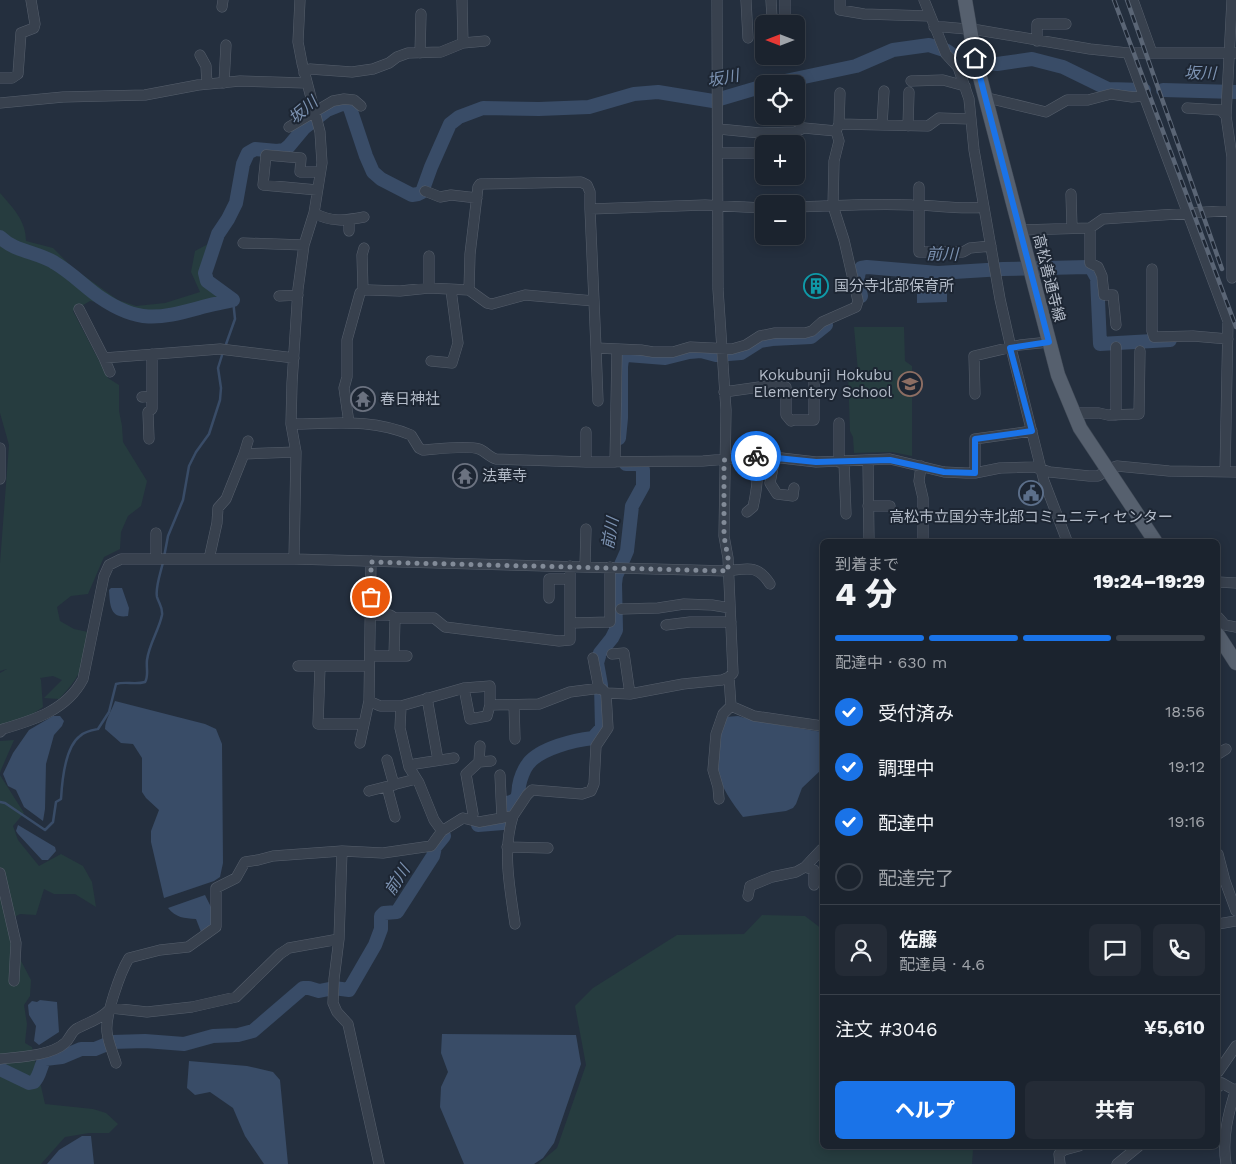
<!DOCTYPE html>
<html lang="ja">
<head>
<meta charset="utf-8">
<style>
  :root { --surface:#1b232e; --page:#242b36; --text:#f1f3f6; --muted:#a0a4aa; --line:#39404a; --accent:#1a73e8 }
  body { margin:0; font-family:"Work Sans","Noto Sans JP",sans-serif; background:var(--page); color:var(--text); height:100vh; display:flex; flex-direction:column; font-size:19px; white-space:nowrap }
  * { box-sizing:border-box; margin:0 }
  p { font-size:16px; color:var(--muted) }
  .icon { flex:none; width:28px; height:28px; fill:none; stroke:currentColor; stroke-width:2; stroke-linecap:round; stroke-linejoin:round }
  .map { position:relative; flex:1; overflow:hidden }
  .details { position:absolute; left:820px; top:539px; width:400px; height:610px; display:flex; flex-direction:column; background:var(--surface); border-radius:8px; box-shadow:0 2px 12px #0003,0 0 0 1px var(--line) }
  .details>* { flex:none }
  .needle { width:32px; rotate:270deg }
  .controls { position:absolute; left:755px; top:15px; display:grid; gap:10px }
  .controls a { display:grid; place-items:center; width:50px; height:50px; border-radius:8px; background:var(--surface); box-shadow:0 2px 12px #0003,0 0 0 1px var(--line); font-size:25px }
  .pin { position:absolute; display:grid; place-items:center; width:42px; height:42px; color:#fff; margin:-21px; border:2px solid #fff; border-radius:50%; box-shadow:0 1px 5px #0007 }
  .courier { position:absolute; display:grid; place-items:center; width:50px; height:50px; margin:-25px; border:4px solid #1a73e8; border-radius:50%; background:#fff; color:#222; box-shadow:0 1px 6px #0007 }
  .head em { font-style:normal; font-weight:800 }
  .head div { display:flex; flex-direction:column-reverse }
  .head { display:flex; align-items:center; justify-content:space-between; height:85px; padding:0 15px }
  h1 { font-size:32px; font-weight:800; line-height:38px }
  .bar { display:grid; grid-template-columns:repeat(4,1fr); gap:8px 5px; align-content:center; height:60px; padding:0 15px }
  .bar i { height:6px; border-radius:4px; background:var(--line) }
  .bar .current { background:var(--accent) }
  .bar p { grid-column:span 4 }
  .line { display:flex; align-items:center; gap:12px; padding:0 15px; border-top:1px solid var(--line) }
  .line div { flex:1 }
  .round { display:grid; place-items:center; flex:none; width:52px; height:52px; border-radius:8px; background:var(--page) }
  ol { padding:0 15px; list-style:none }
  li { display:flex; align-items:center; gap:15px; height:55px }
  li p { margin-inline-start:auto }
  li .icon { padding:5px; border-radius:50%; background:var(--accent); color:#fff; stroke-width:4 }
  li:last-child { color:var(--muted) }
  li i { width:28px; height:28px; border:2px solid var(--line); border-radius:50% }
  .button { display:flex; gap:10px; margin-top:auto; padding:10px 15px }
  .button a { flex:1; height:58px; border-radius:8px; background:var(--accent); color:#fff; font-size:20px; font-weight:800; line-height:58px; text-align:center }
  .button a+a { background:var(--page); color:var(--text) }
  .map>svg:first-child { display:block }
</style>
</head>
<body>
<div class="map">
<svg width="1236" height="1164" viewBox="0 0 1236 1164">
  <rect width="100%" height="100%" fill="#242f3e"/>
  <path fill="#263c3f" d="M0,193C12,207 26,220 26,241L53,248L73,268L118,300L136,306L165,303L200,292L191,272L195,251L210,243L203,267L202,279L225,298L173,312L146,313L127,307L90,301L73,311L108,378L119,385V411L122,426L123,442L147,481L141,506L128,516L121,532L120,549L104,557L88,594L71,596L57,607L60,621L74,629L88,632C83,666 83,674 59,699L44,698L62,680L53,676L40,678L41,680L43,707L31,715L0,726V673L7,669L0,671V563L9,445L0,413Z
    M854,327H904L905,361L912,366V456L892,452L854,453L853,437L850,431L848,372L858,371Z
    M14,740L1,770L0,773V741Z
    M0,775L24,813L13,826L18,840L39,866L61,854L83,866L92,882L96,907L75,894H54L44,889L36,915L20,914L6,921L20,959L31,980L30,996L24,1005L27,1024L25,1043L32,1047L45,1104L93,1109L106,1113L118,1124L109,1133H89L65,1137L41,1164H0Z
    M762,915L805,916L822,929V1146H981L973,1150L972,1164H538L557,1148L586,1065L575,1006L593,988L677,935L744,934Z"/>
  <path fill="#394c67" d="M917,286H947V302L917,303Z
    M111,588H122L129,608L128,616C110,619 110,605 109,590Z
    M115,701L205,724L216,729L222,744L223,863L220,877L214,881L164,898L151,842V831L159,810L146,798L142,792V758L133,744L121,743L105,729C105,720 112,710 115,701Z
    M53,716H60L64,721L62,726L54,735L46,764L45,809L43,821L24,807L16,790L8,786L3,774L13,753L29,730Z
    M738,716L756,721L822,732V769L802,788L796,804L793,808L786,811L743,817C729,798 715,780 716,755C716,743 722,729 725,717Z
    M18,825L55,847L56,851L48,860H42L18,834L16,831Z
    M205,895L211,907L214,928L203,937L196,919C184,918 176,918 168,908Z
    M40,1000L57,1002L59,1032L39,1045L34,1041L36,1026L29,1015L28,1005L32,1001L37,1002Z
    M442,1034L576,1035L581,1064L554,1143L543,1158L534,1164H464L440,1107L441,1087L448,1072L441,1053Z
    M189,1061L247,1066L273,1072L280,1080L288,1164H264L245,1136L233,1108L210,1092L195,1095L187,1088Z
    M82,1136H91L94,1164H47L59,1150Z"/>
  <g fill="none" stroke-linecap="round" stroke-linejoin="round">
    <path stroke="#394c67" stroke-width="2.5" d="M225,347L235,319L233,300
      M164,557L168,536L183,500L189,466L196,452L209,434L220,400L221,388L218,368L223,352
      M0,802L5,803L45,830L53,822L56,802L61,799C62,781 65,747 80,736C85,731 92,730 98,729L109,712L116,684C125,681 135,685 145,682C149,676 146,668 147,660C149,644 159,630 162,615C163,607 159,604 157,597C155,587 161,572 163,562"/>
    <path stroke="#394c67" stroke-width="14" d="M771,84L856,66L893,50L929,45L947,51L963,62L997,64L1032,59L1063,67L1108,89L1144,90
      M1163,90L1236,92
      M0,237C15,252 38,252 55,263C72,273 85,287 101,298C138,323 158,319 199,308C210,304 222,303 233,300L207,281L205,273L218,234L228,219L236,203L243,164L248,153L255,149L277,151L284,150L289,146L304,128L327,110L342,104L349,105L366,156L373,172L381,179L412,195L418,194L422,192L431,167L450,124L459,117L483,108L539,109L589,107L634,94L658,92L713,101L764,86
      M861,296C859,286 855,277 861,268L867,267L938,273L1003,269L1088,267L1092,269L1097,278L1100,344L1170,340
      M619,438L621,418V367L622,359L627,355L665,358L689,352L701,351L716,355L741,353L760,341L772,339L811,337L826,325
      M478,825L503,823L507,814L506,810L507,803C519,800 518,796 519,786C520,779 524,769 528,764C540,748 575,740 593,738L602,728L601,685L597,663L600,653L612,638L616,630L615,584L616,576L627,551L632,506L643,486V470L640,464H626
      M0,1069L29,1083L34,1082C41,1074 40,1066 45,1059L62,1057L81,1049H95L112,1042L145,1041L184,1044L213,1036L238,1035L253,1031L303,988H309L319,991L334,988L349,990L375,945L381,929V916L384,913L397,912L433,856L435,847L444,836"/>
    <defs>
      <path id="minor" d="M746,0L748,38
        M771,0L772,18
        M785,0V19
        M840,0V10L864,14L929,16
        M924,0L946,54L958,67L969,99L974,150L1000,299L1011,348L1044,481L1067,541
        M1133,0L1152,53
        M222,7L223,0
        M934,27H944L978,30L1090,49L1128,53H1236
        M1037,41V24H1066
        M463,43L485,41
        M420,53L421,14
        M1128,53L1228,321L1225,472
        M200,55L206,66L207,84
        M304,73L310,69L352,72L373,69L389,63L397,57L408,53L441,52L463,43L462,0
        M0,78H12L18,74L21,33L34,28L35,24L31,0
        M911,81L943,80L965,86
        M224,83L226,45
        M986,101L992,99L1046,112L1067,100H1088L1111,94L1132,97L1143,96
        M0,103L63,97L145,95L198,85L240,81L306,83
        M1187,108L1221,110L1226,116
        M839,124L840,93
        M882,125L884,91
        M908,126L909,92
        M289,127L333,101L344,99L354,100L361,106
        M836,131L839,124L928,126L939,118L970,119
        M718,153H756
        M919,187V252H963L970,248L991,246
        M317,190L263,185L266,155L301,158L300,172H320
        M425,191L440,197L451,195L477,198
        M1071,194L1072,228
        M796,207C835,206 873,203 912,205C936,205 960,210 984,207
        M314,213C331,222 344,221 364,217
        M349,220V231
        M1090,228V263L1098,267L1102,276L1104,295H1113L1116,325
        M1020,230L1090,228L1103,219L1236,210
        M243,243L304,245
        M429,256V288
        M1152,269V331L1154,337L1193,336L1228,339
        M1232,278V157L1226,116L1232,0
        M363,290L362,255L364,248
        M469,290L487,303L492,304L525,295L594,301L590,209
        M279,296L298,295
        M594,301L596,348L641,350L653,352H673L690,347L732,349L746,345L760,336L775,333H805L812,331L822,322L856,307L858,301L844,240L833,206L834,161L839,141L836,131L804,128L795,132L760,133L719,129
        M79,309L104,358L220,349L294,358
        M596,348L598,401
        M104,358L110,372
        M431,361L452,363L458,343L451,290
        M724,392L767,386L786,387V415L791,421L794,420H814V378
        M975,394L974,356L1020,345L1049,342
        M142,397L152,396
        M1073,413H1099L1108,415L1139,414L1140,351
        M1116,415V347
        M349,423L344,388L347,377V340L360,293L363,290H369L400,291L429,288L469,290L470,254L478,187L480,184L581,182L587,185L590,192V209L705,205L764,208
        M291,424C335,424 369,418 411,435L419,448L423,450C437,449 468,445 479,449C485,451 489,457 496,459L586,462L703,461L764,456L816,462L890,459L944,472L966,473H975L1000,468L1034,467L1050,472L1089,476H1098L1111,468L1117,466L1169,471L1236,472
        M149,439L148,412L152,409V354
        M0,448V479
        M244,454L248,441
        M775,457L770,483L777,494L793,496L794,488
        M868,461L869,541
        M586,462V432
        M615,462L617,349
        M839,462V423
        M844,462L846,514
        M921,466L919,481L923,498V541
        M975,473V439L1032,431
        M868,506H890
        M747,512L753,507C757,489 759,474 755,456
        M156,558V533
        M209,559L217,523L218,508L226,499L244,454L296,452
        M294,559L296,452L291,424L292,383L298,289L304,245L314,213L322,163L320,132L302,63L298,42L300,0
        M585,566L586,529
        M1218,582L1236,583
        M549,598V579H570
        M621,609L658,608L684,604L712,605L730,608
        M370,615H390L395,618H434L445,627L559,641L570,640V566
        M1218,617L1225,625L1236,627
        M571,623L610,622V567
        M666,625L690,622H731
        M612,654L624,653L630,694
        M370,656H407
        M394,656L395,618
        M593,658L599,689
        M298,666H369
        M320,667L318,724H364
        M729,677L731,706L754,716L822,726
        M427,698L438,760
        M369,701L380,706H401L464,688L490,686V705L487,716L470,719L464,688
        M490,705L539,704L570,692L601,688L606,693L630,694L683,684L722,680L729,677L733,673L728,558L724,536L726,410L718,289L717,0
        M514,705L515,739
        M401,706L400,728L409,767L419,783L434,820L442,831L463,818L479,822L513,816L527,795L532,790L582,794L591,791L594,784L596,746L608,728L606,693
        M0,732L3,729C34,720 67,710 83,679L104,576L109,565L121,559H294L728,571C748,568 758,565 770,584
        M360,743L369,701L371,561
        M1218,754L1226,749
        M387,760L394,785
        M479,762L480,746
        M409,767L415,764L454,758
        M500,775L502,818
        M387,787L395,817
        M369,791L416,779
        M719,799L718,787L713,770L716,734L723,714L731,706
        M513,816C502,851 510,889 515,924
        M470,819L473,814L466,774L479,762L491,761
        M507,847L548,848
        M1218,854L1225,881L1236,911
        M805,867L814,870V885
        M0,873L16,943L14,981
        M748,896L750,886L772,877L796,872L805,867L822,849
        M1218,924L1236,921
        M0,1059C18,1057 51,1056 65,1043C70,1039 71,1031 78,1028C91,1021 101,1019 111,1008L147,1012L192,1007L236,997L280,954L289,948L339,939
        M116,1063C113,1053 108,1042 107,1032C105,1016 120,973 129,958L160,950L188,947L216,927V888L236,878L245,862L258,860L273,856L342,851
        M1218,1072L1236,1046
        M1218,1087L1222,1083L1236,1091
        M379,1164L348,1024L337,1012L333,1003L334,979L339,939L342,851L383,853L431,846L442,831
        M1060,1164L1059,1154L1064,1150L1079,1146
        M1117,1164L1139,1146
        M1226,1164C1222,1138 1228,1114 1236,1089"/>
      <path id="major" d="M965,0L975,58L1058,375L1080,428L1155,541
        M1218,635L1236,663"/>
    </defs>
    <use href="#minor" stroke="#565f6c" stroke-width="11"/>
    <use href="#major" stroke="#414a57" stroke-width="15"/>
    <use href="#minor" stroke="#38414e" stroke-width="10"/>
    <use href="#major" stroke="#56606e" stroke-width="14"/>
    <defs>
      <path id="rail" d="M1114,0L1236,327
        M1127,0L1222,269"/>
    </defs>
    <use href="#rail" stroke="#5a6575" stroke-width="4.5"/>
    <use href="#rail" stroke="#1d2633" stroke-width="2.5" stroke-dasharray="8" stroke-linecap="butt"/>
  </g>
  <g fill="none" stroke-linecap="round" stroke-linejoin="round">
    <path stroke="#828b98" stroke-width="5" stroke-dasharray="0 9" d="M371,597V562L728,571V558L724,536V460L756,456"/>
    <path stroke="#1a73e8" stroke-width="6" d="M756,456L816,462L890,460L944,472L975,473V439L1032,431L1010,348L1049,342L975,58"/>
  </g>
  <defs>
    <symbol id="building-ring" viewBox="-11 -11 22 22"><circle r="9.5" fill="#1d2633" stroke="#0f9aa8" stroke-width="1.5"/><path d="M-4-6H4V6H1V3H-1V6H-4ZM-2.5-4.3h1.7v1.8h-1.7ZM.8-4.3h1.7v1.8H.8ZM-2.5-1h1.7V.8h-1.7ZM.8-1h1.7V.8H.8Z" fill="#0f9aa8"/></symbol>
    <symbol id="school-ring" viewBox="-11 -11 22 22"><circle r="9.5" fill="#1d2633" stroke="#8d6e63" stroke-width="1.5"/><path d="M0-5L7-2L0 1L-7-2ZM-4 1L0 2.5L4 1V4Q0 6-4 4Z" fill="#8d6e63"/></symbol>
    <symbol id="temple-ring" viewBox="-11 -11 22 22"><circle r="9.5" fill="#1d2633" stroke="#6b7280" stroke-width="1.5"/><path d="M0-6L5-2H3V0L6.5 2.5H4V6H1.5V3h-3V6H-4V2.5H-6.5L-3 0V-2H-5Z" fill="#6b7280"/></symbol>
    <symbol id="civic-ring" viewBox="-11 -11 22 22"><circle r="9.5" fill="#1d2633" stroke="#5c6f8a" stroke-width="1.5"/><path d="M-.6-6.5H3V-4.5H.6V-3L4-1V1h2V6H-6V1h2V-1L-.6-3ZM-1.2 2.5V6h2.4V2.5Z" fill="#5c6f8a"/></symbol>
  </defs>
  <g fill-rule="evenodd">
    <use href="#building-ring" x="802" y="272" width="28" height="28"/>
    <use href="#school-ring" x="896" y="370" width="28" height="28"/>
    <use href="#temple-ring" x="349" y="385" width="28" height="28"/>
    <use href="#temple-ring" x="451" y="462" width="28" height="28"/>
    <use href="#civic-ring" x="1017" y="479" width="28" height="28"/>
  </g>
  <g text-anchor="middle" dominant-baseline="central" stroke-width="4" stroke-linejoin="round" paint-order="stroke">
    <g font-size="15" fill="#b4bcc9" stroke="#1d2633">
      <text transform="translate(1049 278) rotate(76)">高松善通寺線</text>
    </g>
    <g font-size="15" fill="#b4bcc9" stroke="#1d2633" text-anchor="start">
      <text x="834" y="286">国分寺北部保育所</text>
      <text x="892" y="375" text-anchor="end">Kokubunji Hokubu<tspan x="892" dy="17">Elementery School</tspan></text>
      <text x="380" y="399">春日神社</text>
      <text x="482" y="476">法華寺</text>
      <text x="1031" y="517" text-anchor="middle">高松市立国分寺北部コミュニティセンター</text>
    </g>
    <g font-size="16" font-style="italic" fill="#7c92b1" stroke="#1d2633">
      <text transform="translate(1200 73) rotate(1)">坂川</text>
      <text transform="translate(723 78) rotate(-11)">坂川</text>
      <text transform="translate(303 110) rotate(-40)">坂川</text>
      <text transform="translate(942 254) rotate(1)">前川</text>
      <text transform="translate(610 533) rotate(-80)">前川</text>
      <text transform="translate(397 880) rotate(-57)">前川</text>
    </g>
  </g>
</svg>
<div class="controls">
<a><svg class="needle" viewBox="-14 -14 28 28"><path d="M0-13l5 13h-10z" fill="#e53935"/><path d="M0 13l5-13h-10z" fill="#a0a4aa"/></svg></a>
<a><svg class="icon" aria-label="locate" viewBox="0 0 24 24"><circle cx="12" cy="12" r="6"/><path d="M12 2v4M12 18v4M2 12h4M18 12h4"/></svg></a>
<a>+</a>
<a>−</a>
</div>
<div class="pin" style="left:371px;top:597px;background:#ea580c"><svg class="icon" aria-label="bag" viewBox="0 0 24 24"><path d="M5 8h14l-1 12H6zM9 8a3 3 0 0 1 6 0"/></svg></div>
<div class="pin" style="left:975px;top:58px;background:#1f2937"><svg class="icon" aria-label="home" viewBox="0 0 24 24"><path d="M3 11l9-7 9 7M6 9v11h12V9"/></svg></div>
<div class="courier" style="left:756px;top:456px"><svg class="icon" aria-label="bike" viewBox="0 0 24 24"><circle cx="6" cy="16" r="4"/><circle cx="18" cy="16" r="4"/><path d="M6 16l4-8h5l3 8M10 8l3 8H6M13 5h3"/></svg></div>
<section class="details">
<div class="head"><div><h1>4 分</h1><p>到着まで</p></div><em>19:24–19:29</em></div>
<div class="bar"><i class="current"></i><i class="current"></i><i class="current"></i><i></i><p>配達中 · 630 m</p></div>
<ol>
<li><svg class="icon" aria-label="check" viewBox="0 0 24 24"><path d="M5 12l5 5 9-10"/></svg>受付済み<p>18:56</p></li>
<li><svg class="icon" aria-label="check" viewBox="0 0 24 24"><path d="M5 12l5 5 9-10"/></svg>調理中<p>19:12</p></li>
<li><svg class="icon" aria-label="check" viewBox="0 0 24 24"><path d="M5 12l5 5 9-10"/></svg>配達中<p>19:16</p></li>
<li><i></i>配達完了</li>
</ol>
<div class="line" style="height:90px"><a class="round"><svg class="icon" aria-label="person" viewBox="0 0 24 24"><circle cx="12" cy="8" r="4"/><path d="M4 21q1-7 8-7t8 7"/></svg></a><div><b>佐藤</b><p>配達員 · 4.6</p></div><a class="round"><svg class="icon" aria-label="chat" viewBox="0 0 24 24"><path d="M4 5h16v11H9l-5 4z"/></svg></a><a class="round"><svg class="icon" aria-label="phone" viewBox="0 0 24 24"><path d="M5 4h4l2 5-3 2q2 4 5 5l2-3 5 2v4C11 20 4 13 5 4z"/></svg></a></div>
<div class="line" style="height:65px"><div>注文 #3046</div><b>¥5,610</b></div>
<div class="button"><a>ヘルプ</a><a>共有</a></div>
</section>
</div>
</body>
</html>
